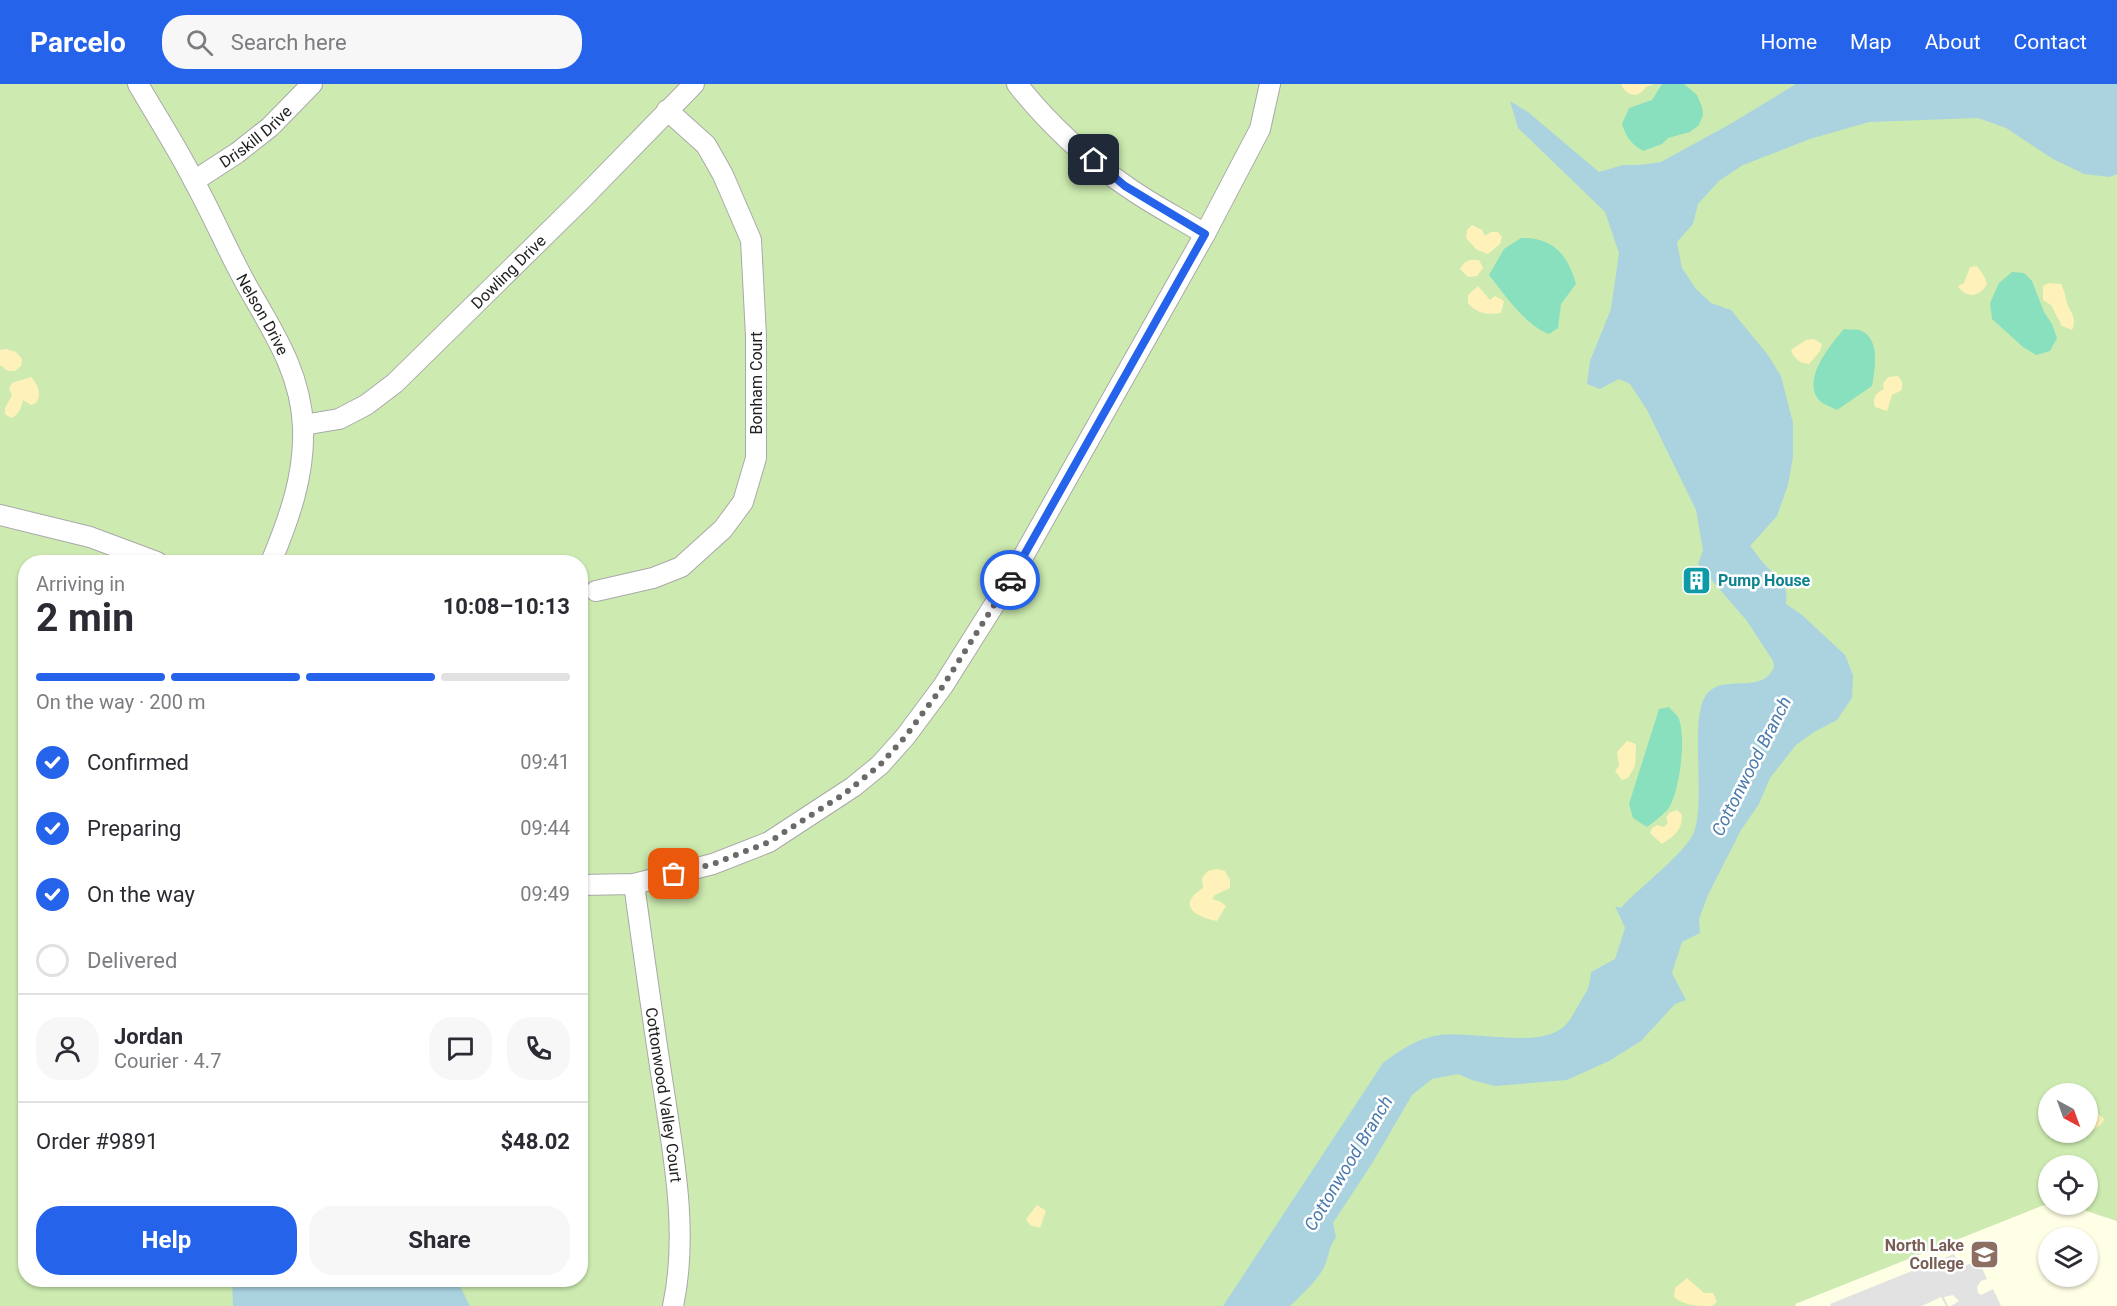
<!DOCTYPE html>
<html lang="en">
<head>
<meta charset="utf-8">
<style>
  :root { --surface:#fff; --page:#f7f7f7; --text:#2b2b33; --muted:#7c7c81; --line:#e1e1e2; --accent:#2563eb }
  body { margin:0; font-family:Roboto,sans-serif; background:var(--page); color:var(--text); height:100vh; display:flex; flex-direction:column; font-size:22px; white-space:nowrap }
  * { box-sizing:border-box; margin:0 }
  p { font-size:20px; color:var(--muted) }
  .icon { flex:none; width:33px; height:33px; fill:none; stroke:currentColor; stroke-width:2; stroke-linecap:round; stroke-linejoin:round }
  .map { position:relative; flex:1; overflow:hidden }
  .side { position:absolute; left:18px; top:471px; width:570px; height:732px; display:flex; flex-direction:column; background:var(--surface); border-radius:24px; box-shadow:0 2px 4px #0004 }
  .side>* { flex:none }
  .needle { width:39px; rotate:139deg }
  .buttons { position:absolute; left:2038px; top:999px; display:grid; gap:12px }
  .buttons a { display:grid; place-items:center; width:60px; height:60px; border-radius:50%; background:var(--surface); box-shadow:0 2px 4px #0004; font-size:30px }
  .pin { position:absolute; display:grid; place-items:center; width:51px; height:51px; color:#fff; margin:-26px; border-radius:12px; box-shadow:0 3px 9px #0006 }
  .courier { position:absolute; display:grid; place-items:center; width:60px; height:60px; margin:-30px; border:4px solid #2563eb; border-radius:50%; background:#fff; color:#222; box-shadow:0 2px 8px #0007 }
  .overview em { font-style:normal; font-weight:700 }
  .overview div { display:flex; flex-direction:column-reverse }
  .overview { display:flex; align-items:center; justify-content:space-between; height:102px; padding:0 18px }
  h1 { font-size:39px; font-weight:700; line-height:45px }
  .bar { display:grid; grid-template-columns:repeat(4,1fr); gap:9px 6px; align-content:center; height:72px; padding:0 18px }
  .bar i { height:8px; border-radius:4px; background:var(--line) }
  .bar .current { background:var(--accent) }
  .bar p { grid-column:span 4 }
  .line { display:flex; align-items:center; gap:15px; padding:0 18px; border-top:2px solid var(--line) }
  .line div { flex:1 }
  .round { display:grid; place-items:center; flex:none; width:63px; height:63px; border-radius:24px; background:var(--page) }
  ol { padding:0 18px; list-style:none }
  li { display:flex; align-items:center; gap:18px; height:66px }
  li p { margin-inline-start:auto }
  li .icon { padding:6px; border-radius:50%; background:var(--accent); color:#fff; stroke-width:4 }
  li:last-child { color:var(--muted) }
  li i { width:33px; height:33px; border:3px solid var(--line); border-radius:50% }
  .action { display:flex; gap:12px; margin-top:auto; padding:12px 18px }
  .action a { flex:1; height:69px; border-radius:24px; background:var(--accent); color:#fff; font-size:24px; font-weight:700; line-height:69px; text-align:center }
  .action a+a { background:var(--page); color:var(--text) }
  header { display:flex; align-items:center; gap:36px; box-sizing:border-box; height:84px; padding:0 30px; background:var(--accent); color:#fff }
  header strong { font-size:28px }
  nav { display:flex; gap:33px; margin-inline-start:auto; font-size:21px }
  .search { width:420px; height:54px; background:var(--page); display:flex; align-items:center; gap:15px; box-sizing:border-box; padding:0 21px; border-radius:24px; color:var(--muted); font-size:22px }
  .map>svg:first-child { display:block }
</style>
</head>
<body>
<header>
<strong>Parcelo</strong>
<div class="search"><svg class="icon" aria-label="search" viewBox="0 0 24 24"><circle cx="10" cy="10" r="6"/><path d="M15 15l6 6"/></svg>Search here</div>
<nav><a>Home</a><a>Map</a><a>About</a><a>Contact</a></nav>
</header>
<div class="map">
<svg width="2117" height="1222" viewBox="0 0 2117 1222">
  <rect width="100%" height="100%" fill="#f2efe9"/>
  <path fill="#ffffe5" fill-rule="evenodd" d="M2049,1119V1120L2069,1121L2117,1137V1222H1796L1795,1220ZM2049,1154H2088V1192H2049Z"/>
  <path fill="#cdebb0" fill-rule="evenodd" d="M0,0H2117V1137L2069,1121L2088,1120V1082H2049V1119L1795,1220L1796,1222H0ZM26,478H580V1196H26ZM2049,1010H2088V1048H2049Z"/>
  <path fill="#fff1ba" d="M1621,0H1654L1646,3C1639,15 1626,12 1621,0Z
    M1472,141L1482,146L1485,152L1491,148H1498L1502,153L1500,160L1488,170L1477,166L1466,154L1467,146Z
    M1470,176H1479L1483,184L1477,192L1468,193L1460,185L1464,179Z
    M1977,182L1984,192L1987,200C1980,213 1966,215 1958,202L1964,199L1970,183Z
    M2049,199L2061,200C2064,206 2065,210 2066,216C2069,228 2078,232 2072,246L2062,242L2051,221L2043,216V202Z
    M1478,202L1490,216L1495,212L1504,217L1501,229C1488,231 1477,230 1468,219V211Z
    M1814,255L1822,260L1820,267L1809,280C1800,279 1794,275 1791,266L1806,256Z
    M6,265L16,268L22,275L21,282L15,287H8L0,281V266Z
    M1898,292L1902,298V306L1892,311L1887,327L1875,323C1872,313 1876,309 1884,305L1883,300L1888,293Z
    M31,293C38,301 42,310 36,319L31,321L23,316C21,324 19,331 11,334L5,330V324L12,311L9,305L12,299Z
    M1627,657L1636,660L1635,682L1628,694L1622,696L1615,687L1619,682L1617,668Z
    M1677,726L1682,731C1682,747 1674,752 1662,760L1650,749L1652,744L1657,741L1664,743L1668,739L1666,734L1669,729Z
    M1217,785L1225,787L1230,796V804L1215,811L1212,815L1221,818L1226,822L1217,837C1197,833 1175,822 1203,804L1202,794L1208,787Z
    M2088,1024H2092L2104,1035C2102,1042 2095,1045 2088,1048Z
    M1037,1121L1046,1127L1040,1144L1030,1141L1026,1135Z
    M1687,1194L1704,1209H1713L1717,1218L1712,1222C1699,1222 1684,1222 1674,1213L1675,1204Z"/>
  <path fill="#88e0be" d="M1662,0H1684L1697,11L1702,23L1703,31L1699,41L1690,48L1668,54L1662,60L1643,67C1631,60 1626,53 1622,40L1629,24L1652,16Z
    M1521,154C1553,153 1568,171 1576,200L1561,220L1558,244L1549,250C1525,241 1505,211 1489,191L1504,165Z
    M2012,188L2024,189L2032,197L2044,228L2052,240L2057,254L2050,267L2036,271L2023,263L1992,235L1990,219L1999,199Z
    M1844,245C1848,246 1854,245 1859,246C1881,253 1875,285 1872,302L1837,326C1832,323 1824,321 1820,317C1800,297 1831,260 1844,245Z
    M1669,623C1671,626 1676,630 1678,633C1687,650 1680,709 1668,725C1662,732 1654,738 1647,743L1633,734L1629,720L1659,625Z"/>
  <path fill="#e2e2e2" d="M1954,1170L1960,1183L1979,1177L1987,1195L1981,1197L1977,1203L1978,1209L1981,1211L1993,1205L2001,1222H1951L1959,1217L1953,1211L1944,1213L1948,1222H1946L1941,1213L1922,1222H1831L1830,1220Z"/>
  <path fill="#aad3df" d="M1796,0H2117V90L2110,93L2084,90L2053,75L2006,44L1978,34L1869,38L1810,55L1743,81L1719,97L1698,120L1693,140L1677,158L1682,184L1696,205L1711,219L1731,226L1768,271L1781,292L1793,339V373L1788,401L1777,432L1750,462C1756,469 1762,478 1768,484C1782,497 1788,500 1786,520L1801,530L1845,571L1853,591L1852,614L1837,636L1814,648L1796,661L1770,694L1759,720L1741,746L1708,811L1699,835L1700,849L1682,858L1672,889L1686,916L1675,920L1641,957L1609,977L1567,996L1495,1002L1472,996L1458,990L1432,995L1412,1011L1373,1078L1333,1139L1336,1153C1328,1164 1329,1174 1323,1185C1316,1198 1301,1211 1290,1222H1223L1383,979C1400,966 1418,954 1440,951C1471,947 1537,964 1562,944C1570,938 1573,930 1578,922C1587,906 1589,907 1591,888L1615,875L1625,844L1615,822L1621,824C1638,804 1686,769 1694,748C1706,715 1689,635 1706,611C1723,588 1762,612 1774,583L1773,577L1747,537L1698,480L1703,466L1696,426L1647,326L1630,300L1619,295L1600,305L1587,300L1590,277L1611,225L1619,169L1605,128L1518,44L1510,17L1528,28L1599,88L1623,81H1639L1661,78L1732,39Z
    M232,1196H457L470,1222H233Z"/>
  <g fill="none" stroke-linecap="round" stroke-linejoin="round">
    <defs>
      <g id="minor">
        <path id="s1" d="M138,0C157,33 178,65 195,99C213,132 228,167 246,200C272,246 301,288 303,343C305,391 289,435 271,478"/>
        <path d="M1017,0C1046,37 1087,76 1126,102C1151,120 1179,134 1205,150"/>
        <path id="s2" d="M194,97L237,69L270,43L312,0"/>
        <path id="s3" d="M303,341L339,335L366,321L395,299L581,116L694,0"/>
        <path d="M0,431L90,453L157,478"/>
        <path d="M596,507L653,494L681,483L723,445L743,418L756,374V252L751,156L723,91L706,61L667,26"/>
        <path id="s4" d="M634,800C643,865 652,930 662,995C673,1068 689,1148 673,1222"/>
        <path d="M580,801L634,800L713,780L769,758L853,703L880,681L905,653L943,602L1011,494L1205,150L1260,45L1270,0"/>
      </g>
    </defs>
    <use href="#minor" stroke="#a9a9a9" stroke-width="22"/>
    <use href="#minor" stroke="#fff" stroke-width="20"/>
  </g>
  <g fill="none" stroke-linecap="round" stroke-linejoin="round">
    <path stroke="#6b6a68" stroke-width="6" stroke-dasharray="0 10.8" d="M674,790L713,780L769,758L844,710L880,681L905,653L943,602L1010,496"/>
    <path stroke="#2563eb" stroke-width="8" d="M1010,496L1205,150L1125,102L1094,76"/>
  </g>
  <defs>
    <symbol id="building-square" viewBox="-11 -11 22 22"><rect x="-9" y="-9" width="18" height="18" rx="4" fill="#0f9aa8" stroke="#fff"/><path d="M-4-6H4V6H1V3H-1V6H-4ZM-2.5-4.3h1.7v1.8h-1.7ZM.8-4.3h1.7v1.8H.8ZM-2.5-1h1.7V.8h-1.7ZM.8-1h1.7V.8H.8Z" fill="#fff"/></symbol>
    <symbol id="university-square" viewBox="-11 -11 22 22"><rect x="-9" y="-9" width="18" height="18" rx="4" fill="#8d6e63" stroke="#fff"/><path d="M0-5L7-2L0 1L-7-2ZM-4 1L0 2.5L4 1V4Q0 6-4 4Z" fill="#fff"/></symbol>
  </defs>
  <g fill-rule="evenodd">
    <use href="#building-square" x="1680" y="480" width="33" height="33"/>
    <use href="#university-square" x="1968" y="1154" width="33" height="33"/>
  </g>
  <g text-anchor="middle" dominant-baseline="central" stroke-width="5" stroke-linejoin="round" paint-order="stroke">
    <g font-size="16" fill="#222" stroke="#fff">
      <text stroke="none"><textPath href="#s2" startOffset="76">Driskill Drive</textPath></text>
      <text stroke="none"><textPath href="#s3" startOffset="262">Dowling Drive</textPath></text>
      <text stroke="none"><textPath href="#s1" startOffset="262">Nelson Drive</textPath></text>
      <text transform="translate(756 299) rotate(-90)">Bonham Court</text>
      <text stroke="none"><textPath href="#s4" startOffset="213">Cottonwood Valley Court</textPath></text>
    </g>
    <g font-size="16" font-weight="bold" fill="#0d838f" stroke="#fff" text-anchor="start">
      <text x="1718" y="496">Pump House</text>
    </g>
    <g font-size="16" font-weight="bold" fill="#785e54" stroke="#fff" text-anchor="end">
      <text x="1964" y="1161">North Lake<tspan x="1964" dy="18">College</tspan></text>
    </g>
    <g font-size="18" font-style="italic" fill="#4a7aab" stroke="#fff">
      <text transform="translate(1751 682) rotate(-63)">Cottonwood Branch</text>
      <text transform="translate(1348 1079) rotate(-59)">Cottonwood Branch</text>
    </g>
  </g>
</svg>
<div class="buttons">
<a><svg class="needle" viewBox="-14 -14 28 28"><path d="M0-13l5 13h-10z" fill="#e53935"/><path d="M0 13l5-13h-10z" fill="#7c7c81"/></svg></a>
<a><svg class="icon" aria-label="locate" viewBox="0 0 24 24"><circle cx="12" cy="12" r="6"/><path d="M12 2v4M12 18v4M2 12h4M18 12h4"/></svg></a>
<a><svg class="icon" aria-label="layers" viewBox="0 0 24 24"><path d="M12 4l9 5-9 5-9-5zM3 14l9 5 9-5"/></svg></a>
</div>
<div class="pin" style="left:674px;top:790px;background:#ea580c"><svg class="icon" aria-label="bag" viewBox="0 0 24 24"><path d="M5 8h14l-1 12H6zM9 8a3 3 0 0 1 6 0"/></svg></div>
<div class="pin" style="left:1094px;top:76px;background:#1f2937"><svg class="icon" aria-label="home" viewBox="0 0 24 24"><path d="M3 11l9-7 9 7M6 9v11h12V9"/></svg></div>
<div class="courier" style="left:1010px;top:496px"><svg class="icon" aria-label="car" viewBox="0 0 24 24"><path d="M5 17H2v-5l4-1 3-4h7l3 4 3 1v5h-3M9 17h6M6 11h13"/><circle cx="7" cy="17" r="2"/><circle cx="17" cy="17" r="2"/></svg></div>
<section class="side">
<div class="overview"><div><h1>2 min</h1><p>Arriving in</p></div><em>10:08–10:13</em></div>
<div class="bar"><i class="current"></i><i class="current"></i><i class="current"></i><i></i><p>On the way · 200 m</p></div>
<ol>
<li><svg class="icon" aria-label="check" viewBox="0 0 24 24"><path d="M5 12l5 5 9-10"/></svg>Confirmed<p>09:41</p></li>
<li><svg class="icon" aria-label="check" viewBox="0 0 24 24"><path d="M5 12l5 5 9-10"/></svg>Preparing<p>09:44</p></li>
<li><svg class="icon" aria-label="check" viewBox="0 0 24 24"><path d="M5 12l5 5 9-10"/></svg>On the way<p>09:49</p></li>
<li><i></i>Delivered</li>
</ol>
<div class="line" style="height:108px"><a class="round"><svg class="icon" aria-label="person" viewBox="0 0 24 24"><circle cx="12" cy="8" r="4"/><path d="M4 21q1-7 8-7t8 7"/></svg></a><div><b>Jordan</b><p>Courier · 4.7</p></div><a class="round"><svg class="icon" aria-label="chat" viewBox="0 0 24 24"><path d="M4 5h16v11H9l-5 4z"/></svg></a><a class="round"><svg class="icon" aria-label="phone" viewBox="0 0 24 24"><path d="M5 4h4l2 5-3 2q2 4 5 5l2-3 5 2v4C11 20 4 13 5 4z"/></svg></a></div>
<div class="line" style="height:78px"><div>Order #9891</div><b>$48.02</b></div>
<div class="action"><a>Help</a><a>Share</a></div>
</section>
</div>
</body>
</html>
